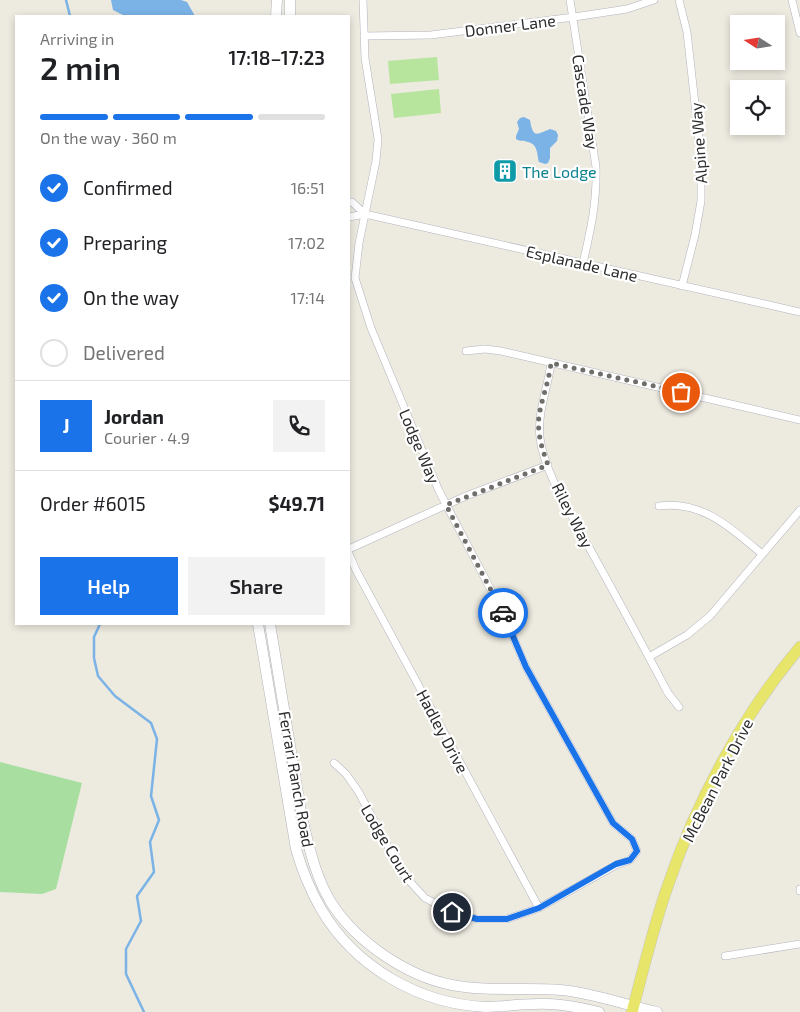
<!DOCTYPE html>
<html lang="en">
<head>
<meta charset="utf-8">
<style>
  :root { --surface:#fff; --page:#f2f2f2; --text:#202124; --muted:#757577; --line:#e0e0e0; --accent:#1a73e8 }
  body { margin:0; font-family:"Exo 2",sans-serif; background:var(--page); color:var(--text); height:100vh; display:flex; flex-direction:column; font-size:19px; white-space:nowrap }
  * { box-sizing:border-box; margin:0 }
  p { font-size:16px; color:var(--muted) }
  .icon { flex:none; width:28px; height:28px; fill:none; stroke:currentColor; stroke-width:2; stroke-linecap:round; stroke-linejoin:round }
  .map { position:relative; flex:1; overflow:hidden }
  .sheet { position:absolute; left:15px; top:15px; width:335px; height:610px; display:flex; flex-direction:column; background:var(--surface); border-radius:0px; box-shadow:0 2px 8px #0003 }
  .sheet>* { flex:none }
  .needle { width:32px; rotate:282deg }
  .buttons { position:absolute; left:730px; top:15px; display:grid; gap:10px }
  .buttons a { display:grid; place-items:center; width:55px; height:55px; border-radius:0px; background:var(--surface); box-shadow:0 2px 8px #0003; font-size:25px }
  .pin { position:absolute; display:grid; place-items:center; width:42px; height:42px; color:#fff; margin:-21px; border:2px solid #fff; border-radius:50%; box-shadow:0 1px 5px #0007 }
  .courier { position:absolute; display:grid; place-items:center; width:50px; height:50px; margin:-25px; border:4px solid #1a73e8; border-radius:50%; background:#fff; color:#222; box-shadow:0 1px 6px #0007 }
  .summary em { font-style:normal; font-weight:600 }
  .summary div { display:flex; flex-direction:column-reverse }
  .summary { display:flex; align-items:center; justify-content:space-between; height:85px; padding:0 25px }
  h1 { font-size:32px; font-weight:600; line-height:38px }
  .bar { display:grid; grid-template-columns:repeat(4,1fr); gap:8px 5px; align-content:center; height:60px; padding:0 25px }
  .bar i { height:6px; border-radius:4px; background:var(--line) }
  .bar .current { background:var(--accent) }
  .bar p { grid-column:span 4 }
  .line { display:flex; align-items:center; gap:12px; padding:0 25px; border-top:1px solid var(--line) }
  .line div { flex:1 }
  .round { display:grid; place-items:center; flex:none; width:52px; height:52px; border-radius:0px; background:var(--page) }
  ol { padding:0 25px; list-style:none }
  li { display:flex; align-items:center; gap:15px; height:55px }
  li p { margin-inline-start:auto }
  li .icon { padding:5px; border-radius:50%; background:var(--accent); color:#fff; stroke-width:4 }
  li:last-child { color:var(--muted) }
  li i { width:28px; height:28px; border:2px solid var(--line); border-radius:50% }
  .button { display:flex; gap:10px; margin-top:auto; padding:10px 25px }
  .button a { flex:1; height:58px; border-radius:0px; background:var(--accent); color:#fff; font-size:20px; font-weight:600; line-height:58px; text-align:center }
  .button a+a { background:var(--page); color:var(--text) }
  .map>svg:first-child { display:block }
</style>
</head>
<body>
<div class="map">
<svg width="800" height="1012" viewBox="0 0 800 1012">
  <rect width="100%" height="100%" fill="#edeae0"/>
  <path fill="#a8dfa0" d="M0,762L82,783L56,889L42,894L0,892Z"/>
  <path fill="#b7e59d" d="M437,57L439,80L390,84L388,61Z
    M439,89L441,113L394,118L391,94Z"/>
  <path fill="#7bb3e7" d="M111,0H181L187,2L195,16H125L113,10Z
    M524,117L530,120C533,138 536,135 550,129L556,131L558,135L557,141L550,148V158L548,163L545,164L539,162C537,155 538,144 528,142C523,140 521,142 516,139V136L519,129L517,122L520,118Z"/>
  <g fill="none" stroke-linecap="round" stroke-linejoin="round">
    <path stroke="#7bb3e7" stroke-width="2.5" d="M66,0L70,16
      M100,624L94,637V658L98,676L115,696L151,723L157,739L151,796L159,820L150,842L154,872L137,896L141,921L126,949V974L144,1012"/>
    <defs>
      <path id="minor" d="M570,0L596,167C597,201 591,229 583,263
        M679,0L687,32L701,158V201L695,235L682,286
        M792,0L800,33
        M364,36L431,35L574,17L627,9L654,0
        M349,202H352L365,214
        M349,217L365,214L800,312
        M466,351L485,349L501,351L800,420
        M551,363C548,388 537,412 540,438C544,472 570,511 586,542C614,592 641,642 668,693L679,707
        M659,506C702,500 731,528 762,554
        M349,549L466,496L548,465
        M349,554L356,570L539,908
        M649,657L687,635L710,616L800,510
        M334,763L346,774L358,791L403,874L425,898L452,912L477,919H507L539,908L616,865L630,860L637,851L632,839L613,823L526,667L500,607L439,491L371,328L355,278L359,243L376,161L378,139L365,58L363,0
        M800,889V891
        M725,956L800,944"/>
      <path id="secondary" d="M290,0V16
        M276,16L277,0
        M258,624L296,849C302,870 310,890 321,909C355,967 419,1004 486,1007C502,1007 519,1004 535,1004C557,1003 578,1007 599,1012
        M270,624L302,818C309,847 316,879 332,904C357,942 406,976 452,985C488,992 525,987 561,990C594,993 625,1005 657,1012"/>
      <path id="primary" d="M632,1012C643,971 653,928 667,888C696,802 742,716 800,647"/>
    </defs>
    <use href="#minor" stroke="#b3b3be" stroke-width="8"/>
    <use href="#secondary" stroke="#b3b3be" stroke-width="11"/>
    <use href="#primary" stroke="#c8c8c8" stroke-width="12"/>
    <use href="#minor" stroke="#fff" stroke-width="7"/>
    <use href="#secondary" stroke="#fff" stroke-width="10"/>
    <use href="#primary" stroke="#e7e56a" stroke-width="11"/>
  </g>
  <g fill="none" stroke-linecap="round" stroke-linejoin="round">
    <path stroke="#706e6b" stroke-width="5" stroke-dasharray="0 9" d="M503,613L446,505L548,465C542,449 537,433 539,416C542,398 549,381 551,363L681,392"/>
    <path stroke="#1a73e8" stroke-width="6" d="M452,912L477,919H507L539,908L616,864L630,860L637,851L632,839L613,823L526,667L503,613"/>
  </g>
  <defs>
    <symbol id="building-square" viewBox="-11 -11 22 22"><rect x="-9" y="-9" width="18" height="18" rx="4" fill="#0f9aa8" stroke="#fff"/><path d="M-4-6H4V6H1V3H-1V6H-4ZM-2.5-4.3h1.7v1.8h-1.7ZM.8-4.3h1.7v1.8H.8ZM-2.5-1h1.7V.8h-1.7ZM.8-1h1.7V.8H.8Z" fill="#fff"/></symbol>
  </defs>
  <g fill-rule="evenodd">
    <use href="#building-square" x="491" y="157" width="28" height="28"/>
  </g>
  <g text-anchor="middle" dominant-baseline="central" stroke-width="4.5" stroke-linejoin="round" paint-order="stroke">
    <g font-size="16" fill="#2c2c2c" stroke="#fff">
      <text transform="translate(510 25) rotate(-7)">Donner Lane</text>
      <text transform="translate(586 102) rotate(81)">Cascade Way</text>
      <text transform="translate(698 143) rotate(-94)">Alpine Way</text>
      <text transform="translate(582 263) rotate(13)">Esplanade Lane</text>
      <text transform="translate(420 446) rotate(67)">Lodge Way</text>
      <text transform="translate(573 515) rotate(63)">Riley Way</text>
      <text transform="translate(443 731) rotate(62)">Hadley Drive</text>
      <text transform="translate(297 779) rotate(80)">Ferrari Ranch Road</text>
      <text transform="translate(717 780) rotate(-63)">McBean Park Drive</text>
      <text transform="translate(388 843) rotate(59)">Lodge Court</text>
    </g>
    <g font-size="16" fill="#0d838f" stroke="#fff" text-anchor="start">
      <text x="522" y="171">The Lodge</text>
    </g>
  </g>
</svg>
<div class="buttons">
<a><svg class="needle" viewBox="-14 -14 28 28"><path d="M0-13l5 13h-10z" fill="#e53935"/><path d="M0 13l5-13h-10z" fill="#757577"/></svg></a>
<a><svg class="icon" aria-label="locate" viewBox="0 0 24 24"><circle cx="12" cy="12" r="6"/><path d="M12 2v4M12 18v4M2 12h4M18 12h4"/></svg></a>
</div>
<div class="pin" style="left:681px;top:392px;background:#ea580c"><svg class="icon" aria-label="bag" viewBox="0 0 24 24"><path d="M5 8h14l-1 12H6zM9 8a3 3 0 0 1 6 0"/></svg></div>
<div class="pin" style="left:452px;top:912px;background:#1f2937"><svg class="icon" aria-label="home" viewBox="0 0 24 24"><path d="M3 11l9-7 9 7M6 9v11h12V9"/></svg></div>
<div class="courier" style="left:503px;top:613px"><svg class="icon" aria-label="car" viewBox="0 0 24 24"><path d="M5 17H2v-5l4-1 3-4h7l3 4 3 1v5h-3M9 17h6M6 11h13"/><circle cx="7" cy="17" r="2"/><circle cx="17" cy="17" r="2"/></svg></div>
<section class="sheet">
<div class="summary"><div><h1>2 min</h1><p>Arriving in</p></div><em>17:18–17:23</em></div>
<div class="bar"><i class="current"></i><i class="current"></i><i class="current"></i><i></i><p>On the way · 360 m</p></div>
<ol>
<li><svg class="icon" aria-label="check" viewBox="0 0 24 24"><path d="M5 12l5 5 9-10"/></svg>Confirmed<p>16:51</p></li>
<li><svg class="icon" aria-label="check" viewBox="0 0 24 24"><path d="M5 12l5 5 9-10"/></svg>Preparing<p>17:02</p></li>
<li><svg class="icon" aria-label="check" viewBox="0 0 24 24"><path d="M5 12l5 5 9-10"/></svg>On the way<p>17:14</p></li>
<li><i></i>Delivered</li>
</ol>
<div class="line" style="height:90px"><b class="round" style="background:var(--accent);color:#fff">J</b><div><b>Jordan</b><p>Courier · 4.9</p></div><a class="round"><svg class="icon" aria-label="phone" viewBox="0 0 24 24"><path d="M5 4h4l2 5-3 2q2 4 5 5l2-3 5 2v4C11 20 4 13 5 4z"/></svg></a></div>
<div class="line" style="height:65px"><div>Order #6015</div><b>$49.71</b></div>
<div class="button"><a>Help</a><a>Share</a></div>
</section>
</div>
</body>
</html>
